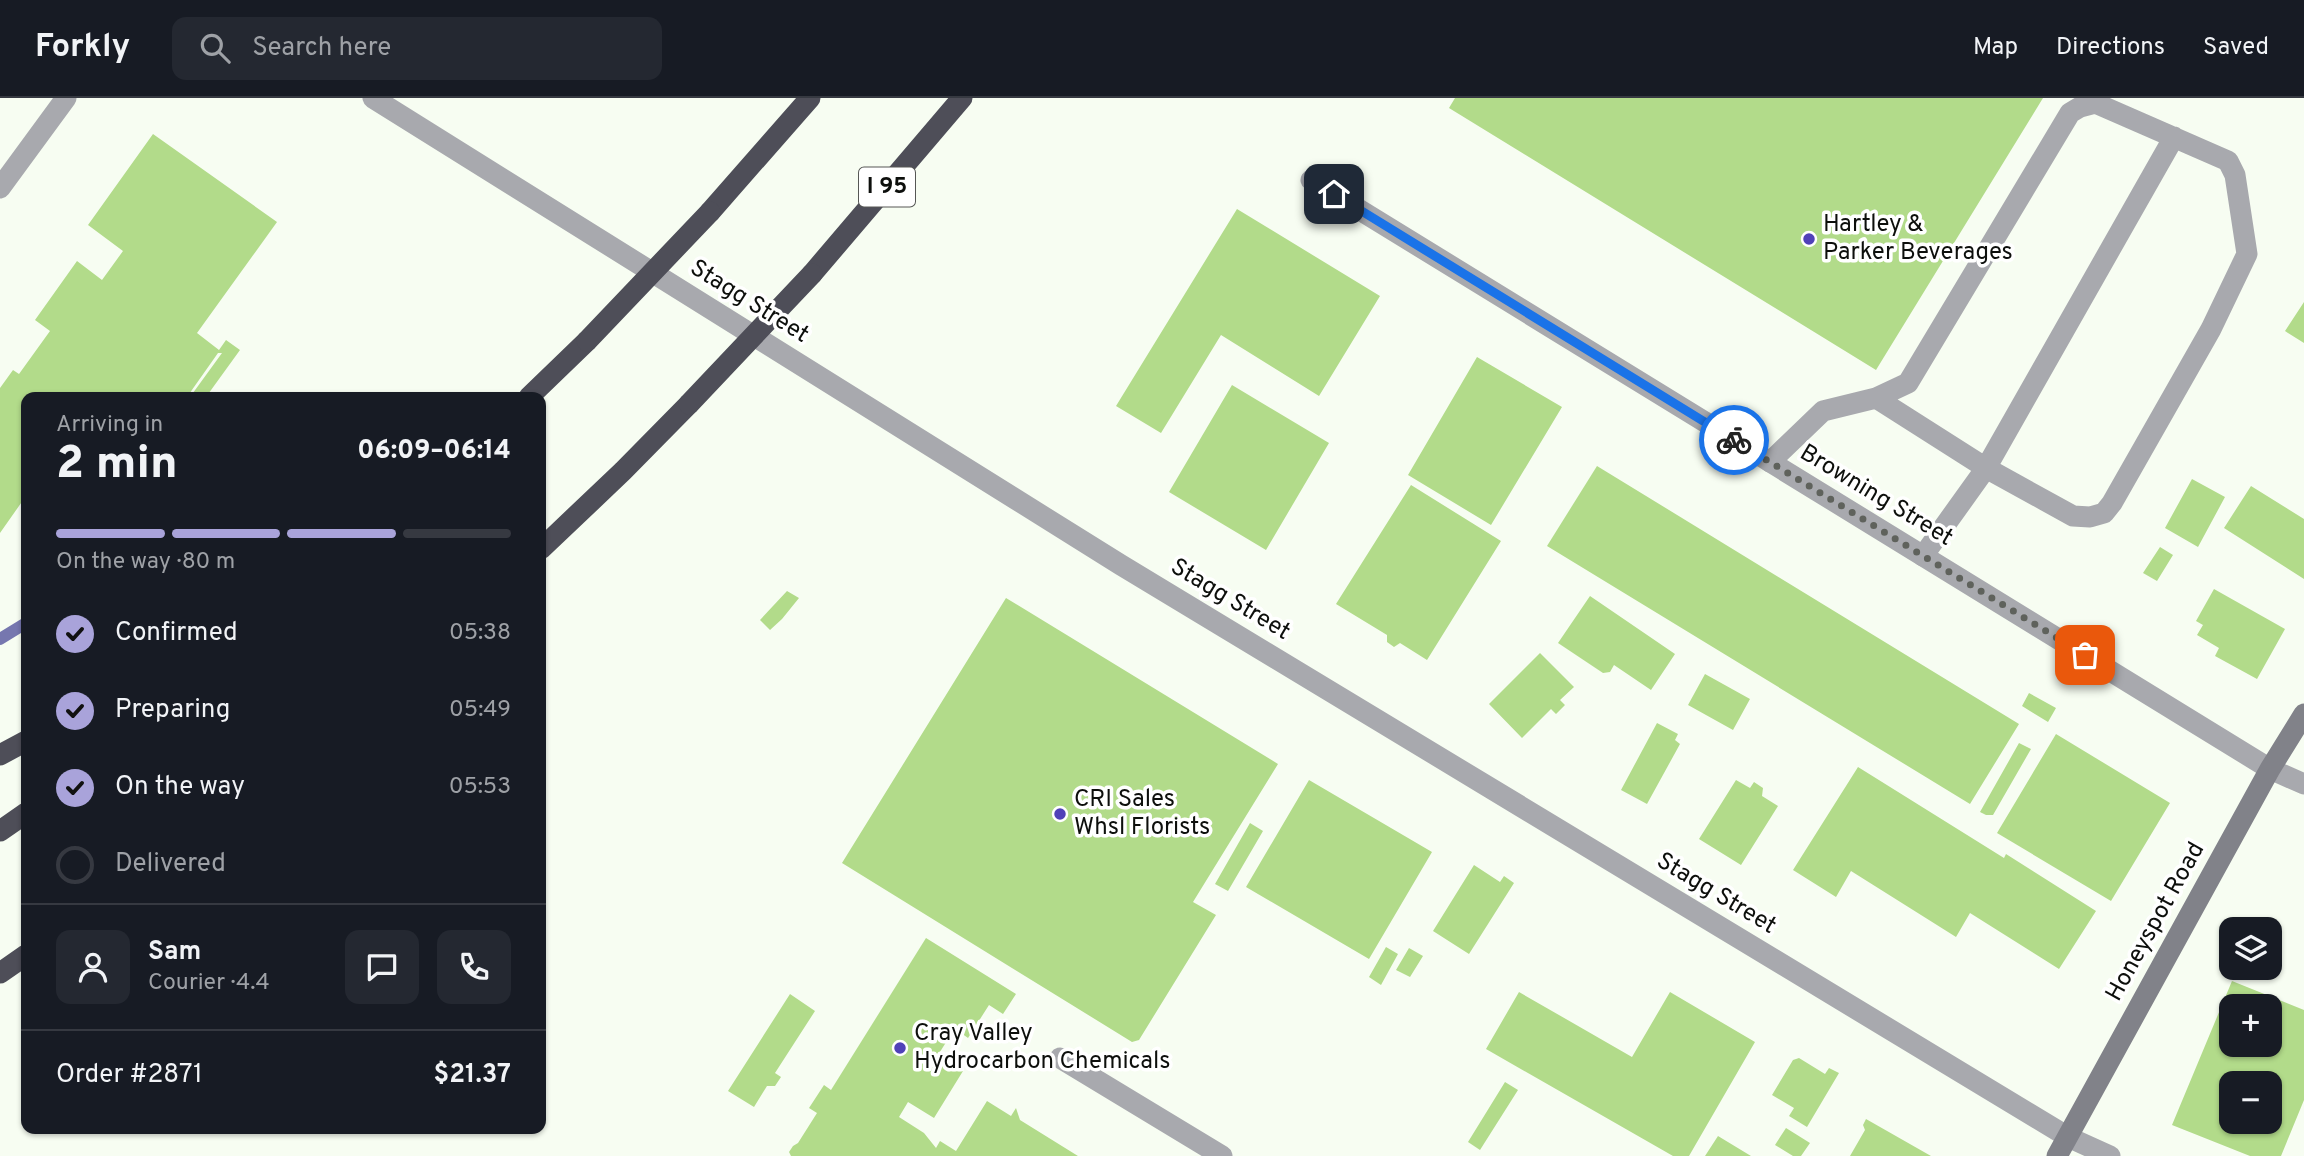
<!DOCTYPE html>
<html lang="en">
<head>
<meta charset="utf-8">
<style>
  :root { --surface:#171b24; --page:#242831; --text:#f1f3f6; --muted:#9ea1a6; --line:#363941; --accent:#a9a3da }
  body { margin:0; font-family:Overpass,sans-serif; background:var(--page); color:var(--text); height:100vh; display:flex; flex-direction:column; font-size:26px; white-space:nowrap }
  * { box-sizing:border-box; margin:0 }
  p { font-size:23px; color:var(--muted) }
  .icon { flex:none; width:38px; height:38px; fill:none; stroke:currentColor; stroke-width:2; stroke-linecap:round; stroke-linejoin:round }
  .map { position:relative; flex:1; overflow:hidden }
  .sheet { position:absolute; left:21px; top:294px; width:525px; height:742px; display:flex; flex-direction:column; background:var(--surface); border-radius:14px; box-shadow:0 2px 5px #0004 }
  .sheet>* { flex:none }
  .tools { position:absolute; left:2219px; top:819px; display:grid; gap:14px }
  .tools a { display:grid; place-items:center; width:63px; height:63px; border-radius:14px; background:var(--surface); box-shadow:0 2px 5px #0004; font-size:35px }
  .pin { position:absolute; display:grid; place-items:center; width:60px; height:60px; color:#fff; margin:-30px; border-radius:14px; box-shadow:0 4px 10px #0006 }
  .courier { position:absolute; display:grid; place-items:center; width:70px; height:70px; margin:-35px; border:5px solid #1a73e8; border-radius:50%; background:#fff; color:#222; box-shadow:0 2px 9px #0007 }
  .overview em { font-style:normal; font-weight:800 }
  .overview div { display:flex; flex-direction:column-reverse }
  .overview { display:flex; align-items:center; justify-content:space-between; height:119px; padding:0 35px }
  h1 { font-size:46px; font-weight:800; line-height:52px }
  .bar { display:grid; grid-template-columns:repeat(4,1fr); gap:10px 7px; align-content:center; height:84px; padding:0 35px }
  .bar i { height:9px; border-radius:5px; background:var(--line) }
  .bar .on { background:var(--accent) }
  .bar p { grid-column:span 4 }
  .line { display:flex; align-items:center; gap:18px; padding:0 35px; border-top:2px solid var(--line) }
  .line div { flex:1 }
  .round { display:grid; place-items:center; flex:none; width:74px; height:74px; border-radius:14px; background:var(--page) }
  ol { padding:0 35px; list-style:none }
  li { display:flex; align-items:center; gap:21px; height:77px }
  li p { margin-inline-start:auto }
  li .icon { padding:7px; border-radius:50%; background:var(--accent); color:#111; stroke-width:4 }
  li:last-child { color:var(--muted) }
  li i { width:38px; height:38px; border:4px solid var(--line); border-radius:50% }
  header { display:flex; align-items:center; gap:42px; box-sizing:border-box; height:98px; padding:0 35px; background:var(--surface); border-bottom:2px solid var(--line) }
  header strong { font-size:33px }
  nav { display:flex; gap:38px; margin-inline-start:auto; font-size:24px }
  .search { width:490px; height:63px; background:var(--page); display:flex; align-items:center; gap:18px; box-sizing:border-box; padding:0 24px; border-radius:14px; color:var(--muted); font-size:26px }
  .map>svg:first-child { display:block }
</style>
</head>
<body>
<header>
<strong>Forkly</strong>
<div class="search"><svg class="icon" aria-label="search" viewBox="0 0 24 24"><circle cx="10" cy="10" r="6"/><path d="M15 15l6 6"/></svg>Search here</div>
<nav><a>Map</a><a>Directions</a><a>Saved</a></nav>
</header>
<div class="map">
<svg width="2304" height="1058" viewBox="0 0 2304 1058">
  <rect width="100%" height="100%" fill="#f7fdf2"/>
  <g fill="none" stroke-linecap="round" stroke-linejoin="round">
    <path stroke="#7677af" stroke-width="12" d="M0,541L26,525"/>
  </g>
  <path fill="#b2db8a" fill-rule="evenodd" d="M1455,0H2043L1876,272L1449,10Z
    M153,36L277,124L197,235L219,252L226,242L240,252L206,299H190L222,255H218L187,299H26V398L0,435V290L13,272L19,276L50,233L35,222L77,163L102,182L123,153L88,127Z
    M1237,111L1380,198L1319,298L1221,237L1161,335L1116,308Z
    M2304,204V245L2285,233Z
    M1477,259L1562,309L1491,427L1408,377Z
    M1232,287L1329,345L1266,452L1169,394Z
    M1597,368L2019,626L1970,706L1547,448Z
    M2192,381L2225,399L2198,449L2165,430Z
    M1411,387L1501,443L1427,562L1400,545L1394,549L1387,544V537L1336,506Z
    M2251,388L2304,421V481L2224,430Z
    M2160,449L2173,457L2157,483L2143,475Z
    M2214,491L2285,531L2257,581L2215,558L2219,550L2197,537L2203,527L2196,523Z
    M787,493L799,500L782,521L770,532L760,522Z
    M1590,498L1675,556L1651,592L1614,567L1610,574L1603,575L1558,545Z
    M1006,500L1278,666L1193,804L1216,817L1139,942L1132,944L842,765Z
    M1540,555L1574,589L1560,602L1565,607L1556,616L1551,611L1522,640L1489,606Z
    M1705,576L1750,601L1733,632L1688,607Z
    M2029,595L2056,610L2048,624L2022,608Z
    M1657,625L1678,636L1675,642L1680,646L1647,706L1621,692Z
    M2056,636L2170,705L2111,803L1997,735Z
    M2019,645L2031,651L1993,717H1986L1980,714Z
    M1858,669L2004,760L2006,756L2096,813L2059,871L1970,815L1956,839L1851,773L1836,799L1793,772Z
    M1309,682L1432,754L1369,861L1246,789Z
    M1736,682L1750,690L1754,684L1763,690L1762,698L1778,708L1741,767L1699,741Z
    M1250,725L1263,733L1228,793L1215,786Z
    M1474,767L1500,784L1504,778L1514,785L1469,856L1433,833Z
    M926,840L1016,896L1003,916L989,907L968,940L961,935L956,942L950,938L938,957L963,973L934,1020L908,1004L899,1019L924,1035L936,1050L940,1043L956,1053L987,1003L1011,1018L1016,1010L1020,1022L1078,1058H791L789,1054L793,1048L798,1045L817,1015L809,1010L824,987L831,992Z
    M1386,849L1398,856L1381,887L1369,879Z
    M1409,850L1423,858L1410,879L1396,872Z
    M2232,883L2304,912V1002L2281,1058H2250L2172,1027ZM2231,908H2270V947H2231ZM2231,985H2270V1024H2231Z
    M1519,894L1632,959L1670,894L1755,944L1689,1058H1673L1486,951Z
    M790,896L815,913L775,975L781,979L775,988H767L754,1009L728,993Z
    M1799,960L1825,976L1829,970L1839,975L1807,1029L1789,1018L1794,1010L1772,997L1793,962Z
    M1505,984L1518,992L1480,1052L1468,1044Z
    M1866,1021L1931,1058H1850L1865,1032L1863,1027Z
    M1786,1030L1810,1045L1801,1058H1793L1775,1047Z
    M1718,1038L1751,1058H1705Z"/>
  <g fill="none" stroke-linecap="round" stroke-linejoin="round">
    <path stroke="#a8a9ae" stroke-width="21" d="M1876,300L1986,370L2174,39
      M1770,364L1823,313L1876,300L1908,285L2070,15L2080,9L2095,5L2228,63L2235,77L2247,156L2211,231L2112,405L2104,415L2090,419L2073,418L1986,370L1923,458"/>
    <path stroke="#a8a9ae" stroke-width="21" d="M373,0L1121,467L2068,1039L2110,1058
      M1311,82L2270,671L2304,686
      M0,90L66,0
      M1060,960L1222,1058"/>
    <path stroke="#818289" stroke-width="21" d="M2057,1058L2270,671L2304,616"/>
    <path stroke="#4e4e58" stroke-width="21" d="M710,114L810,0
      M812,176L962,0
      M529,299L587,243
      M541,451L623,373L689,306
      M0,657L26,643
      M0,733L26,715
      M0,875L26,857"/>
    <path stroke="#4e4e58" stroke-width="21" d="M587,243L710,114
      M689,306L812,176"/>
  </g>
  <g fill="none" stroke-linecap="round" stroke-linejoin="round">
    <path stroke="#5f625c" stroke-width="7" stroke-dasharray="0 12.6" d="M1734,342L2085,557"/>
    <path stroke="#1a73e8" stroke-width="9" d="M1334,96L1734,342"/>
  </g>
  <g fill="#5041b8" stroke="#fff" stroke-width="2.5">
    <circle cx="1809" cy="141" r="7"/>
    <circle cx="1060" cy="716" r="7"/>
    <circle cx="900" cy="950" r="7"/>
  </g>
  <g text-anchor="middle" dominant-baseline="central" stroke-width="7" stroke-linejoin="round" paint-order="stroke">
    <rect fill="#fff" stroke="#565755" stroke-width="2" x="859" y="69.5" width="56" height="39" rx="5"/>
    <g font-size="23" font-weight="bold" fill="#0d0f0c">
      <text x="887" y="89">I 95</text>
    </g>
    <g font-size="24" fill="#0d0f0c" stroke="#fff" text-anchor="start">
      <text x="1823" y="127">Hartley &amp;<tspan x="1823" dy="28">Parker Beverages</tspan></text>
      <text x="1074" y="702">CRI Sales<tspan x="1074" dy="28">Whsl Florists</tspan></text>
      <text x="914" y="936">Cray Valley<tspan x="914" dy="28">Hydrocarbon Chemicals</tspan></text>
    </g>
    <g font-size="24" fill="#0d0f0c" stroke="#fff">
      <text transform="translate(749 204) rotate(32)">Stagg Street</text>
      <text transform="translate(1876 398) rotate(31)">Browning Street</text>
      <text transform="translate(1230 502) rotate(31)">Stagg Street</text>
      <text transform="translate(1716 796) rotate(31)">Stagg Street</text>
      <text transform="translate(2156 824) rotate(-61)">Honeyspot Road</text>
    </g>
  </g>
</svg>
<div class="tools">
<a><svg class="icon" aria-label="layers" viewBox="0 0 24 24"><path d="M12 4l9 5-9 5-9-5zM3 14l9 5 9-5"/></svg></a>
<a>+</a>
<a>−</a>
</div>
<div class="pin" style="left:2085px;top:557px;background:#ea580c"><svg class="icon" aria-label="bag" viewBox="0 0 24 24"><path d="M5 8h14l-1 12H6zM9 8a3 3 0 0 1 6 0"/></svg></div>
<div class="pin" style="left:1334px;top:96px;background:#1f2937"><svg class="icon" aria-label="home" viewBox="0 0 24 24"><path d="M3 11l9-7 9 7M6 9v11h12V9"/></svg></div>
<div class="courier" style="left:1734px;top:342px"><svg class="icon" aria-label="bike" viewBox="0 0 24 24"><circle cx="6" cy="16" r="4"/><circle cx="18" cy="16" r="4"/><path d="M6 16l4-8h5l3 8M10 8l3 8H6M13 5h3"/></svg></div>
<section class="sheet">
<div class="overview"><div><h1>2 min</h1><p>Arriving in</p></div><em>06:09–06:14</em></div>
<div class="bar"><i class="on"></i><i class="on"></i><i class="on"></i><i></i><p>On the way · 80 m</p></div>
<ol>
<li><svg class="icon" aria-label="check" viewBox="0 0 24 24"><path d="M5 12l5 5 9-10"/></svg>Confirmed<p>05:38</p></li>
<li><svg class="icon" aria-label="check" viewBox="0 0 24 24"><path d="M5 12l5 5 9-10"/></svg>Preparing<p>05:49</p></li>
<li><svg class="icon" aria-label="check" viewBox="0 0 24 24"><path d="M5 12l5 5 9-10"/></svg>On the way<p>05:53</p></li>
<li><i></i>Delivered</li>
</ol>
<div class="line" style="height:126px"><a class="round"><svg class="icon" aria-label="person" viewBox="0 0 24 24"><circle cx="12" cy="8" r="4"/><path d="M4 21q1-7 8-7t8 7"/></svg></a><div><b>Sam</b><p>Courier · 4.4</p></div><a class="round"><svg class="icon" aria-label="chat" viewBox="0 0 24 24"><path d="M4 5h16v11H9l-5 4z"/></svg></a><a class="round"><svg class="icon" aria-label="phone" viewBox="0 0 24 24"><path d="M5 4h4l2 5-3 2q2 4 5 5l2-3 5 2v4C11 20 4 13 5 4z"/></svg></a></div>
<div class="line" style="height:91px"><div>Order #2871</div><b>$21.37</b></div>
</section>
</div>
</body>
</html>
